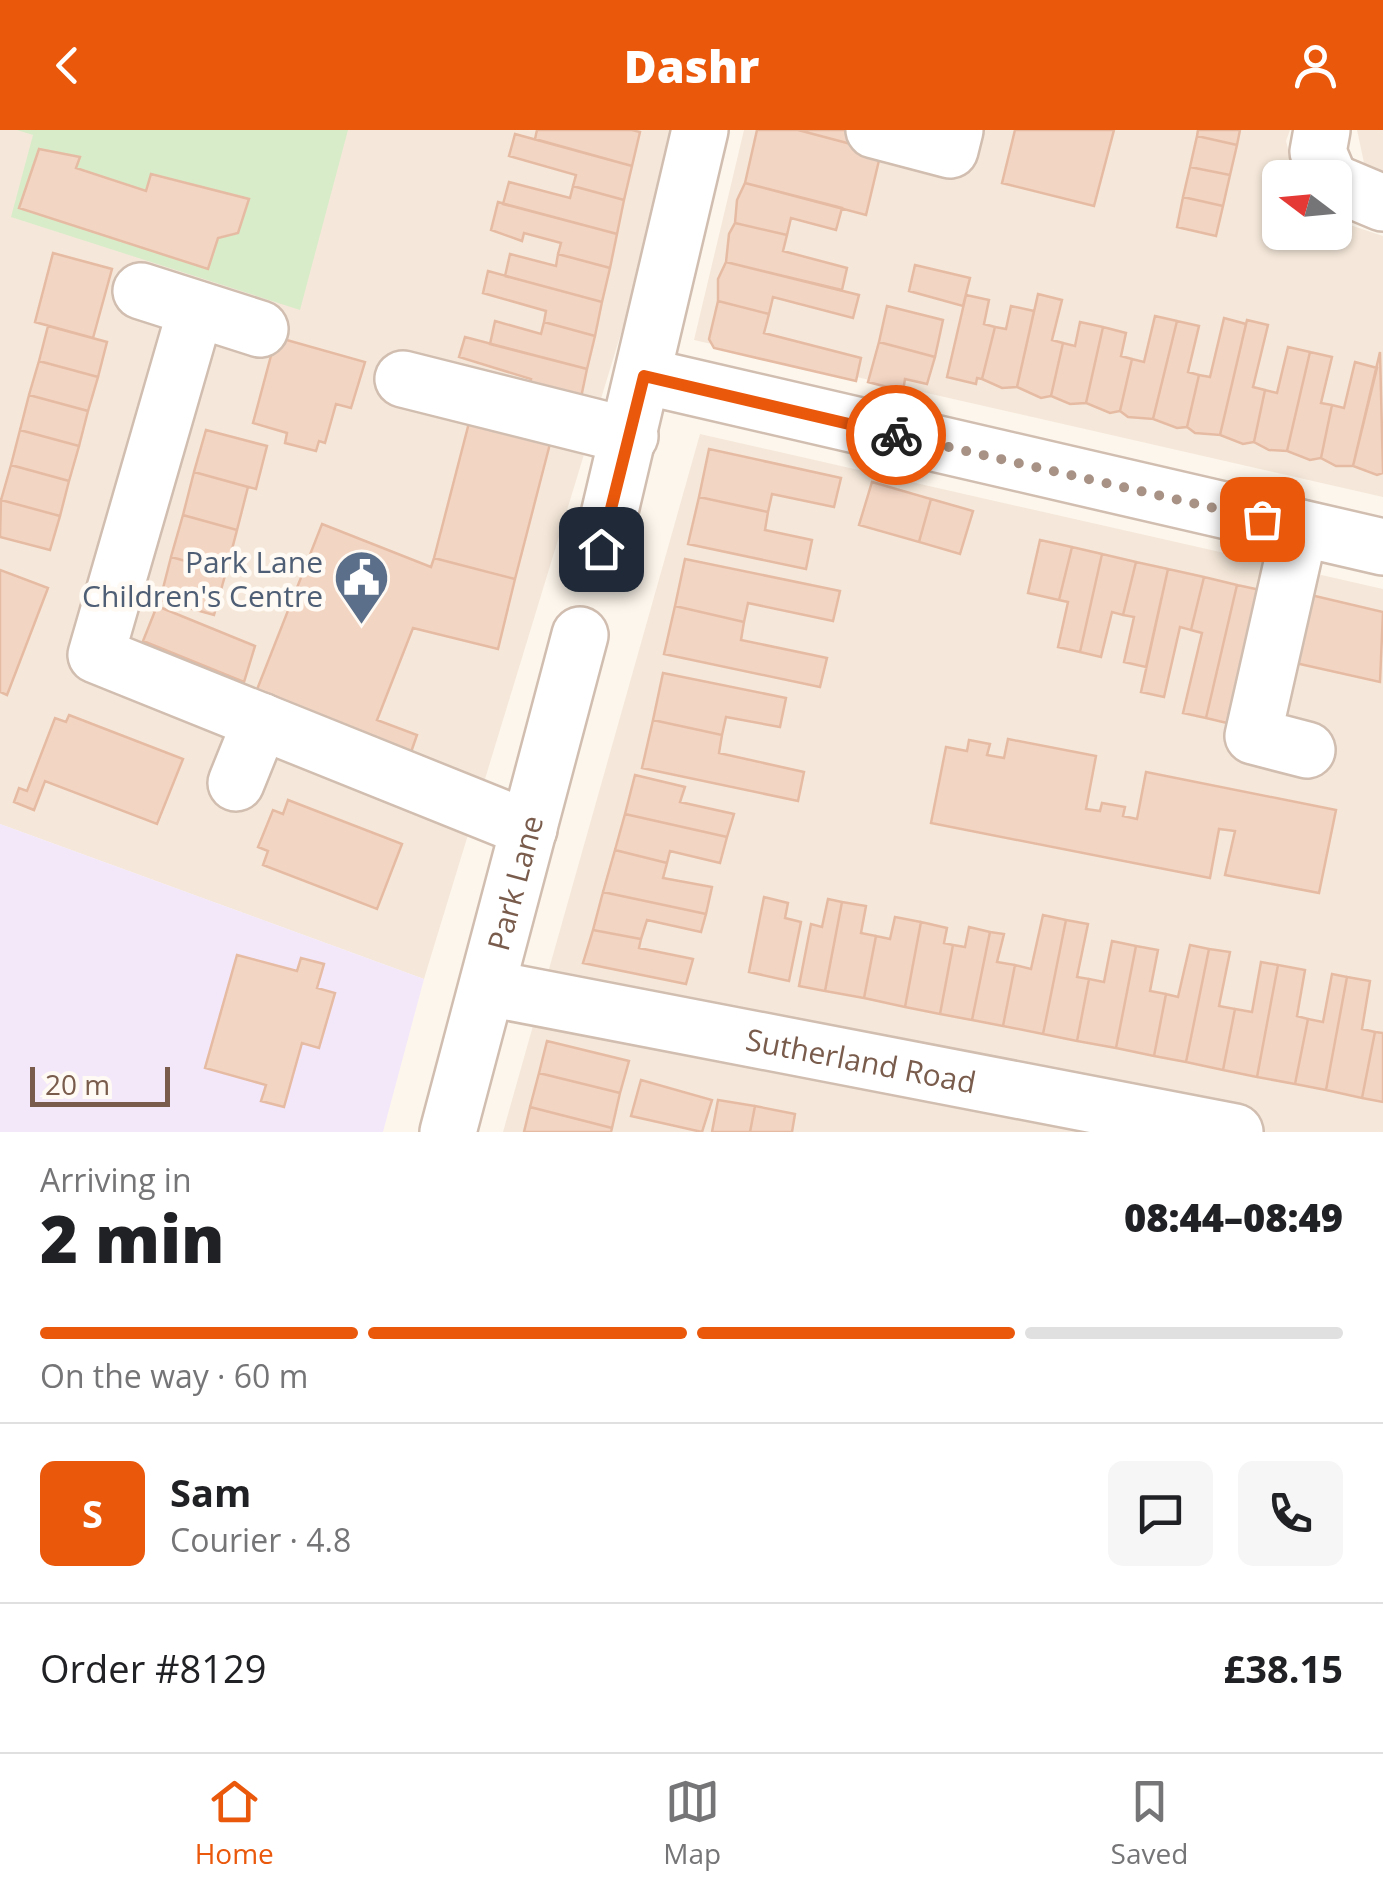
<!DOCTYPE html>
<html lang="en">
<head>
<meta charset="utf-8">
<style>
  :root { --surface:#fff; --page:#f6f6f6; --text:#202124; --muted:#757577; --line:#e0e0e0; --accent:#ea580c }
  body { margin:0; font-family:"Open Sans",sans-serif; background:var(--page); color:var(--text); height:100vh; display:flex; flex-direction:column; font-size:38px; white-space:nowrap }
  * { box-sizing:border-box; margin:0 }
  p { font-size:32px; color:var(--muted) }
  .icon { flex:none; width:55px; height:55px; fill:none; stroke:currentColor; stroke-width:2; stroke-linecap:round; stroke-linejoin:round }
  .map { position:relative; height:1002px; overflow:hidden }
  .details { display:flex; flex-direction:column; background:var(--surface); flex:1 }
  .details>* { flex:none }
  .needle { width:65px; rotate:286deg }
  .fabs { position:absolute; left:1262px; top:30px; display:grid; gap:20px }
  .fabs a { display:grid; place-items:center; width:90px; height:90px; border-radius:15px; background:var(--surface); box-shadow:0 2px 8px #0004; font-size:50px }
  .scale { position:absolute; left:30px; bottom:25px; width:140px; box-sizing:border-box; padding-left:10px; border:5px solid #7a5c4d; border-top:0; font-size:28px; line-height:35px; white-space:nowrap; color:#7a5c4d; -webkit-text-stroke:8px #fffaf3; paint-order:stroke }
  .pin { position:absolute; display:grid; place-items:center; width:85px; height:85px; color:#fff; margin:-42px; border-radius:20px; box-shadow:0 5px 15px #0006 }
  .courier { position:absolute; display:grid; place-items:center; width:100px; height:100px; margin:-50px; border:8px solid #ea580c; border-radius:50%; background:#fff; color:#222; box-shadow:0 2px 12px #0007 }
  .summary em { font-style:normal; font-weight:800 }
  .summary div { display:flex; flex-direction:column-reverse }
  .summary { display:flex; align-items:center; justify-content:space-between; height:170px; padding:0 40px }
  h1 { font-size:65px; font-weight:800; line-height:75px }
  .bar { display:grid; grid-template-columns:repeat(4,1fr); gap:15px 10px; align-content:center; height:120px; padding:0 40px }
  .bar i { height:12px; border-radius:8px; background:var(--line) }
  .bar .current { background:var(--accent) }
  .bar p { grid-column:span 4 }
  .line { display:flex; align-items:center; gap:25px; padding:0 40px; border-top:2px solid var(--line) }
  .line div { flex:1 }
  .round { display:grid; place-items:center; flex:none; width:105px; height:105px; border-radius:15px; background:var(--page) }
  header { display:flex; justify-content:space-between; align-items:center; height:130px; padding:0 40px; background:var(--accent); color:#fff; font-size:45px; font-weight:800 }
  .dock { display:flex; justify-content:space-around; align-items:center; height:140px; border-top:2px solid var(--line); background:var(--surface); font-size:28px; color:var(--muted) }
  .dock a { display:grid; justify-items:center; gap:5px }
  .dock .current { color:var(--accent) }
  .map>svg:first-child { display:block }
</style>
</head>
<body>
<header><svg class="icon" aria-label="back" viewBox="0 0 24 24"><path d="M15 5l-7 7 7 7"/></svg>Dashr<svg class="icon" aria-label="person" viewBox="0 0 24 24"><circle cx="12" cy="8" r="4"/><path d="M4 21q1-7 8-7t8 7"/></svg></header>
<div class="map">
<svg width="1383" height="1002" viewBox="0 0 1383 1002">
  <rect width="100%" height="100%" fill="#fdf6ec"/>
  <path fill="#f5e8da" d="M0,0H683L424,849L0,694Z
    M744,0H1290L1286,11L1295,47L1280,48V102H1335V90L1383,106V367L694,210Z
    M1357,0H1383V52L1367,47Z
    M700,304L1383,459V1002H503Z"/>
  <path fill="#f3e8fa" d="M0,694L424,849L383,1002H0Z"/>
  <path fill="#d8ecc9" d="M17,0H348L300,180L11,87L33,5Z"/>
  <path fill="#f3d5c3" stroke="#e6bba3" stroke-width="2.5" d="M537,0H632L640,2L632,36L535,9Z
    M757,0H798L881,22L866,85L745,53Z
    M798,0H866L862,17Z
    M1015,0H1114L1094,76L1002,53Z
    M1198,0H1240L1237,15L1197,6Z
    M515,4L632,36L624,70L573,56L576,45L509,26Z
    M1197,6L1237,15L1230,45L1190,37Z
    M39,19L80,27L76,38L146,61L151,44L249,69L238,103L218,108L208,139L19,78Z
    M1190,37L1230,45L1223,76L1183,67Z
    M509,52L570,68L573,56L624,70L617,104L503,74Z
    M745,53L842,78L836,100L791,88L787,105L735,93L737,70Z
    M1183,67L1223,76L1216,106L1177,97Z
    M498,72L617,104L610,138L558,124L561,113L524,103L522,111L491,100Z
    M735,93L787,105L783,121L847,138L842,160L726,132L729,104Z
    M53,123L112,139L93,208L35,192Z
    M510,124L556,136L558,124L610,138L602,172L505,146Z
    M726,132L859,165L853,188L773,167L769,184L718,171V149Z
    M915,135L970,148L963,176L909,161Z
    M488,141L602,172L595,206L544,192L546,181L483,163Z
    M1038,164L1062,170L1052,210L1063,213L1051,266L1041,268L1017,257Z
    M966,165L989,170L984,194L995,197L982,249L977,248L976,254L947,247Z
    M718,171L769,184L764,203L861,228L856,251L714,218L709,209Z
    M887,176L943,190L935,227L879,212Z
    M1011,176L1034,181L1017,257L1002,258L982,249L995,197L1006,199Z
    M1155,186L1177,191L1153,289L1128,287L1120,281L1132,229L1144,232Z
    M1224,188L1246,194L1220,305L1195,303L1187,297L1199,245L1210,247Z
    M1247,190L1268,195L1253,257L1265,260L1254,312L1243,314L1220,305Z
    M495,191L541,204L544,192L595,206L587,239L490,214Z
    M1177,191L1199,196L1188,242L1199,245L1187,297L1177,298L1153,289Z
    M1080,192L1103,197L1086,273L1070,274L1051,266L1063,213L1075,216Z
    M48,196L107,212L98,247L39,231Z
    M1103,197L1126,203L1121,226L1132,229L1120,281L1110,283L1086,273Z
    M276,207L365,232L351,278L336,274L325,313L319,311L316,321L285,313L287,303L253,293Z
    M465,207L587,239L579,277L528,260L531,249L459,227Z
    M879,212L935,227L927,254L905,249L903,261L868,252Z
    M1288,217L1310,222L1287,321L1269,320L1254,312L1265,260L1277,263Z
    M1310,222L1332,227L1321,273L1332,275L1321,328L1310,330L1287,321Z
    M1380,222L1383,343L1377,345L1353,336Z
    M39,231L98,247L88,281L29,265Z
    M1355,232L1377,238L1353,336H1336L1321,328L1332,275L1344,278Z
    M29,265L88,281L79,316L20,300Z
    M471,285L552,306L515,449L434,428Z
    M20,300L79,316L69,351L11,335Z
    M206,300L267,316L256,359L194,342Z
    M709,319L841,348L834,377L772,364L768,382L699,367Z
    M11,335L69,351L60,386L1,370Z
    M194,342L248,357L237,400L183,385Z
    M872,352L931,369L919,412L859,395Z
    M699,367L768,382L765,400L812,410L806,439L688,414Z
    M931,369L973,381L960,424L919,412Z
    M1,370L60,386L50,420L0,407Z
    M183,385L237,400L226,442L171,427Z
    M322,394L431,437L434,428L515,449L498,519L413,498L377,590L417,605L410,625L256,562Z
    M1040,410L1072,417L1059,470L1028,463Z
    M1072,417L1102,424L1080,522L1058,517L1068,472L1059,470Z
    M1102,424L1136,432L1123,485L1112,482L1101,527L1080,522Z
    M171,427L226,442L214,485L160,470Z
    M685,429L840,461L833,491L748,473L744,492L675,476Z
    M1136,432L1168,439L1146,537L1124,532L1134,487L1123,485Z
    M1168,439L1204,447L1191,500L1180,497L1164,567L1141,562Z
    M0,440L48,458L7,565L0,562Z
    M1204,447L1237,455L1206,588L1183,583L1202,503L1191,500Z
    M1237,455L1265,461L1253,514L1246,513L1227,593L1206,588Z
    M1298,462L1383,482L1380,552L1282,530Z
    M157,476L255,516L244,552L143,511Z
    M675,476L744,492L741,510L827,528L820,557L664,524Z
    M663,543L786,568L780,597L726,587L722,605L653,590Z
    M69,585L183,629L157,694L45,651L34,680L14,672L19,658L27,661L55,588L66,592Z
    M653,590L722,605L719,623L804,642L798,671L642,638Z
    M1008,609L1096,626L1086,679L1100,681L1102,673L1125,677L1123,686L1137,689L1146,642L1336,680L1319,763L1225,745L1235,701L1219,699L1210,748L931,693L946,617L967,621L969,610L990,614L987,625L1004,628Z
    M635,645L685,657L680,672L734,684L727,707L625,684Z
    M288,670L402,714L377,779L263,735L268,721L258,717L273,680L283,684Z
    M625,684L727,707L720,733L670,721L667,733L615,720Z
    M615,720L667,733L663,748L712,757L706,784L603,762Z
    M603,762L706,784L701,802L647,790L641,809L593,800Z
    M764,767L788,773L785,788L801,792L789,851L749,842Z
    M828,769L842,772L825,861L799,856L811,794L822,797Z
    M842,772L866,776L861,803L876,806L864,868L825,861Z
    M1043,785L1066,790L1043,904L1003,896L1015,835L1031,839Z
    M895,787L921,792L905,877L864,868L876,806L890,809Z
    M1066,790L1088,794L1077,847L1089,849L1077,911L1043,904Z
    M921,792L947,798L944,813L953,815L940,884L905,877Z
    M969,797L990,802L972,890L940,884L953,815L965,817Z
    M593,800L641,809L639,818L693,829L686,854L583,833Z
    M990,802L1004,804L997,832L1015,835L1003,896L972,890Z
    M1112,811L1136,816L1116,918L1077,911L1089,849L1104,852Z
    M1190,815L1209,819L1186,932L1154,926L1166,864L1178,867Z
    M1136,816L1158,820L1150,861L1166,864L1154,926L1116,918Z
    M1209,819L1230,822L1219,876L1235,879L1223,940L1186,932Z
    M237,825L297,841L301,828L324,834L317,858L335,863L319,918L302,913L284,977L261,971L266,955L205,938Z
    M1261,832L1278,835L1257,947L1223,940L1235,879L1252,882Z
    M1278,835L1305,840L1297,886L1308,889L1295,954L1257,947Z
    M1332,844L1347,847L1326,960L1295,954L1308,889L1323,892Z
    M1347,847L1370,851L1362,899L1375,902L1362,968L1326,960Z
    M1375,902L1383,903V972L1362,968Z
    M547,911L629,931L620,963L539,943Z
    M539,943L620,963L612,998L530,977Z
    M641,950L712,970L702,1002L631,986Z
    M718,970L755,976L750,1002H712Z
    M755,976L795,984L792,1002H750Z
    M530,977L612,998L611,1002H524Z"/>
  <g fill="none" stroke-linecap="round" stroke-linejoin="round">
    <defs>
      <g id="minor">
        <path d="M874,0L950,20L955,0"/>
        <path d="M1322,0L1318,22L1329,48"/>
        <path d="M1335,53L1383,73"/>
        <path d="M141,161L260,199"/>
        <path d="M196,179L96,525L529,699"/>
        <path d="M644,246L1383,417"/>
        <path d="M403,249L630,306"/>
        <path d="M1300,398L1253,606L1307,620"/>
        <path d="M601,419L700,0"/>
        <path d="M236,653L261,591"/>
        <path id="s1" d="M488,858L1235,1002"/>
        <path id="s2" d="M448,1002L580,505"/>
      </g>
    </defs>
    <use href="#minor" stroke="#d1beb0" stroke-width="60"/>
    <use href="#minor" stroke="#fff" stroke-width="55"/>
  </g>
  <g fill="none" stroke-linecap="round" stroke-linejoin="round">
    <path stroke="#a89285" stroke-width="10" stroke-dasharray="0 18" d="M896,305L1262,389"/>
    <path stroke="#ea580c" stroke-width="12" d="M601,419L644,246L896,305"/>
  </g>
  <defs>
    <symbol id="civic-pin" viewBox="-11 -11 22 30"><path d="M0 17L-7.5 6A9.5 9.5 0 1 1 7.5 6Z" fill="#5c6f8a" stroke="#fffaf3"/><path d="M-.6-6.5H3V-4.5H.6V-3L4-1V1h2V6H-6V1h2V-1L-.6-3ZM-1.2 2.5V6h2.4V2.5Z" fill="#fff"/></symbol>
  </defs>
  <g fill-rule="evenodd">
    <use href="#civic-pin" x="330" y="416" width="63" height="86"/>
  </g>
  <g text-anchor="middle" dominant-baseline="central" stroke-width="9" stroke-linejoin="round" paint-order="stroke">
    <g font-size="30" fill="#4e5e75" stroke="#fffaf3" text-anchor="end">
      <text x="323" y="431">Park Lane<tspan x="323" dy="34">Children's Centre</tspan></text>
    </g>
    <g font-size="30" fill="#7a5c4d" stroke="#fffaf3">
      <text stroke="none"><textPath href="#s2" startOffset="258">Park Lane</textPath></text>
      <text stroke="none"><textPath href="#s1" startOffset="380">Sutherland Road</textPath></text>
    </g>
  </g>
</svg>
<div class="fabs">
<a><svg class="needle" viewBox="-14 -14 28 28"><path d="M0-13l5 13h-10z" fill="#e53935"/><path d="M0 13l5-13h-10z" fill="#757577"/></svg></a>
</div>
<div class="scale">20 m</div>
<div class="pin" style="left:1262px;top:389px;background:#ea580c"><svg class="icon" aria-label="bag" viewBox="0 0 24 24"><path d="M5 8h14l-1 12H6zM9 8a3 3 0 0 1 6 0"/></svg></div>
<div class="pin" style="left:601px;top:419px;background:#1f2937"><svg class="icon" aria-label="home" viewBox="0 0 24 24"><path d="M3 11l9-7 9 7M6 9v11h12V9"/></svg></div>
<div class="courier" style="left:896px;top:305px"><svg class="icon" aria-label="bike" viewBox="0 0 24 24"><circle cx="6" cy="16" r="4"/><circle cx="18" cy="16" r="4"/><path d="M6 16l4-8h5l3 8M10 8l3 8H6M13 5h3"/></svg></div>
</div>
<section class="details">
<div class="summary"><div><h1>2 min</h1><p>Arriving in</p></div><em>08:44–08:49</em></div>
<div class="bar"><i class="current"></i><i class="current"></i><i class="current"></i><i></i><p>On the way · 60 m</p></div>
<div class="line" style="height:180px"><b class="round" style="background:var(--accent);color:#fff">S</b><div><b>Sam</b><p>Courier · 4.8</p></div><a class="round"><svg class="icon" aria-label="chat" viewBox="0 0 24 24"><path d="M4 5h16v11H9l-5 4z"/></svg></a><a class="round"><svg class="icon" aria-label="phone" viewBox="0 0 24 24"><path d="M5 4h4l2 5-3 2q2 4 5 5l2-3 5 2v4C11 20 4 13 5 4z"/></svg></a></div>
<div class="line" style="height:130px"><div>Order #8129</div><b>£38.15</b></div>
</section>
<nav class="dock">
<a class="current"><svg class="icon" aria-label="home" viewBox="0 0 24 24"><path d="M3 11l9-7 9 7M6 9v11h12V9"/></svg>Home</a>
<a><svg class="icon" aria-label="map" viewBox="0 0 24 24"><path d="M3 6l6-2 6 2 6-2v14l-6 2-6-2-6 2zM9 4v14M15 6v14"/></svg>Map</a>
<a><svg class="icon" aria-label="saved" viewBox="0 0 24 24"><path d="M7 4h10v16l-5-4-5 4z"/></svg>Saved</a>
</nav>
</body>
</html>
